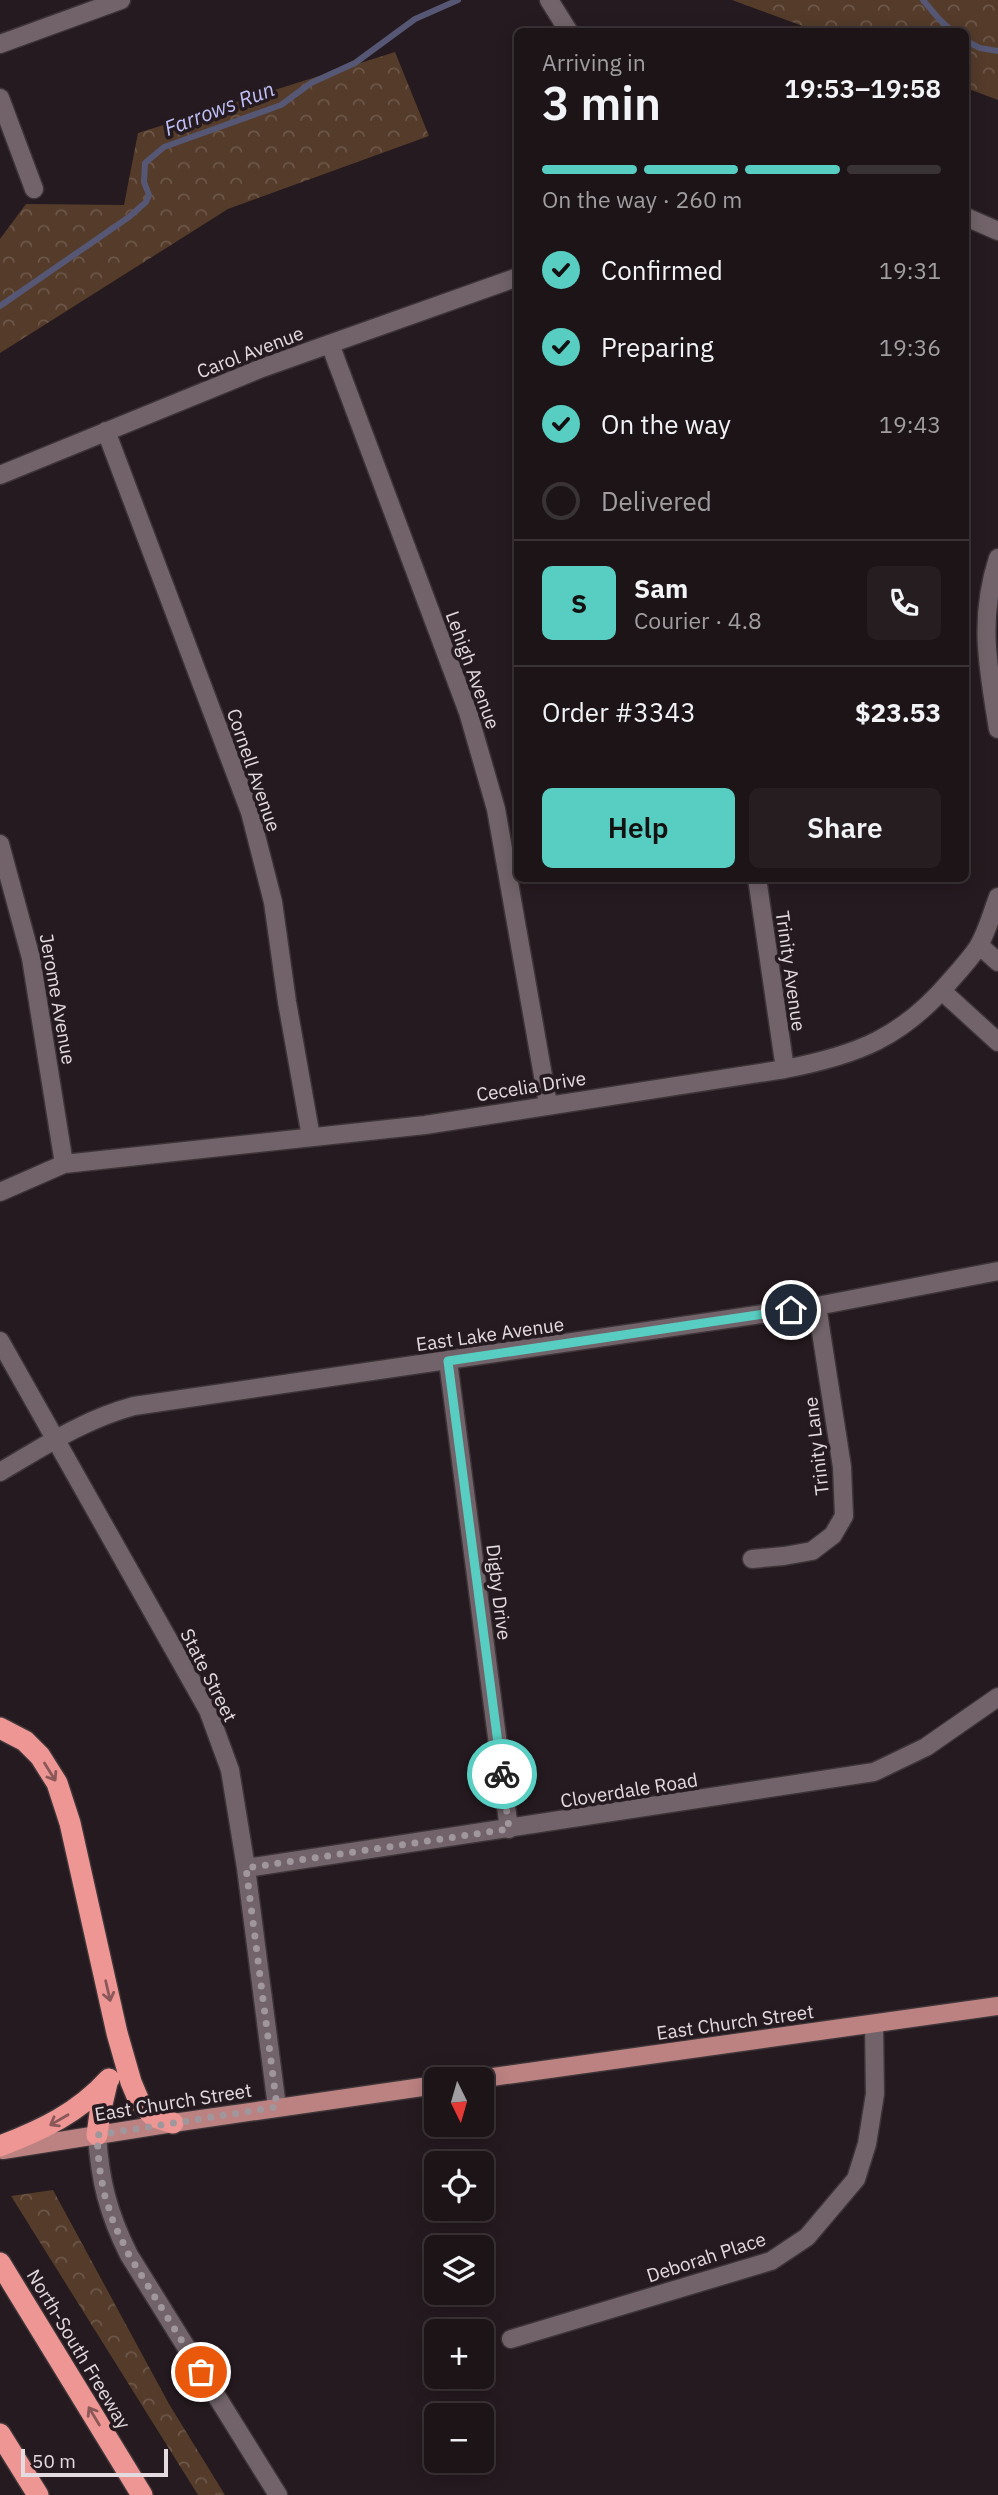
<!DOCTYPE html>
<html lang="en">
<head>
<meta charset="utf-8">
<style>
  :root { --surface:#1c1417; --page:#251d20; --text:#f1f3f6; --muted:#a09ea1; --line:#3a3336; --accent:#57cec1 }
  body { margin:0; font-family:"IBM Plex Sans",sans-serif; background:var(--page); color:var(--text); height:100vh; display:flex; flex-direction:column; font-size:26px; white-space:nowrap }
  * { box-sizing:border-box; margin:0 }
  p { font-size:23px; color:var(--muted) }
  .icon { flex:none; width:38px; height:38px; fill:none; stroke:currentColor; stroke-width:2; stroke-linecap:round; stroke-linejoin:round }
  .map { position:relative; flex:1; overflow:hidden }
  .side { position:absolute; left:514px; top:28px; width:455px; height:854px; display:flex; flex-direction:column; background:var(--surface); border-radius:10px; box-shadow:0 4px 18px #0003,0 0 0 2px var(--line) }
  .side>* { flex:none }
  .needle { width:46px; rotate:175deg }
  .fabs { position:absolute; left:424px; top:2067px; display:grid; gap:14px }
  .fabs a { display:grid; place-items:center; width:70px; height:70px; border-radius:10px; background:var(--surface); box-shadow:0 4px 18px #0003,0 0 0 2px var(--line); font-size:35px }
  .scale { position:absolute; left:21px; bottom:18px; width:147px; box-sizing:border-box; padding-left:7px; border:4px solid #e3dbdf; border-top:0; font-size:19px; line-height:24px; white-space:nowrap; color:#e3dbdf; -webkit-text-stroke:5px #251a1f; paint-order:stroke }
  .pin { position:absolute; display:grid; place-items:center; width:60px; height:60px; color:#fff; margin:-30px; border:4px solid #fff; border-radius:50%; box-shadow:0 2px 7px #0007 }
  .courier { position:absolute; display:grid; place-items:center; width:70px; height:70px; margin:-35px; border:5px solid #57cec1; border-radius:50%; background:#fff; color:#222; box-shadow:0 2px 9px #0007 }
  .headline em { font-style:normal; font-weight:600 }
  .headline div { display:flex; flex-direction:column-reverse }
  .headline { display:flex; align-items:center; justify-content:space-between; height:119px; padding:0 28px }
  h1 { font-size:46px; font-weight:600; line-height:52px }
  .bar { display:grid; grid-template-columns:repeat(4,1fr); gap:10px 7px; align-content:center; height:84px; padding:0 28px }
  .bar i { height:9px; border-radius:5px; background:var(--line) }
  .bar .active { background:var(--accent) }
  .bar p { grid-column:span 4 }
  .line { display:flex; align-items:center; gap:18px; padding:0 28px; border-top:2px solid var(--line) }
  .line div { flex:1 }
  .round { display:grid; place-items:center; flex:none; width:74px; height:74px; border-radius:10px; background:var(--page) }
  ol { padding:0 28px; list-style:none }
  li { display:flex; align-items:center; gap:21px; height:77px }
  li p { margin-inline-start:auto }
  li .icon { padding:7px; border-radius:50%; background:var(--accent); color:#111; stroke-width:4 }
  li:last-child { color:var(--muted) }
  li i { width:38px; height:38px; border:4px solid var(--line); border-radius:50% }
  .action { display:flex; gap:14px; margin-top:auto; padding:14px 28px }
  .action a { flex:1; height:80px; border-radius:10px; background:var(--accent); color:#111; font-size:28px; font-weight:600; line-height:80px; text-align:center }
  .action a+a { background:var(--page); color:var(--text) }
  .map>svg:first-child { display:block }
</style>
</head>
<body>
<div class="map">
<svg width="998" height="2495" viewBox="0 0 998 2495">
  <defs>
    <pattern id="forest-crowns" width="20" height="18" patternUnits="userSpaceOnUse" patternTransform="scale(1.75)"><rect width="20" height="18" fill="#543b2a"/><path d="M2 6a3 3 0 1 1 6 0M12 15a3 3 0 1 1 6 0" fill="none" stroke="#6c5748"/></pattern>
  </defs>
  <rect width="100%" height="100%" fill="#251a1f"/>
  <path fill="url(#forest-crowns)" d="M732,0H998V100L966,88V32L816,31Z
    M395,52L429,136L228,209L0,353V239L26,204L124,205L138,133Z
    M53,2190L169,2404L225,2495H198L11,2196Z"/>
  <g fill="none" stroke-linecap="round" stroke-linejoin="round">
    <path stroke="#565774" stroke-width="6" d="M923,0L939,19L953,32
      M966,41L980,48L998,51
      M0,306L129,217L146,202L149,195L144,182L145,163L164,147L281,105L311,83L355,63L415,19L458,0"/>
    <defs>
      <path id="minor" d="M549,0L569,32
        M0,44L121,0
        M0,98L34,189
        M966,217L998,231
        M330,344L468,712L496,809L548,1104
        M106,431L250,812L273,902L287,1002L311,1137
        M0,475L262,368L518,277
        M998,558C978,619 988,667 998,729
        M0,844L31,958L64,1164
        M757,878L785,1069
        M979,945L998,962
        M942,991L998,1042
        M0,1192L64,1164L425,1125L785,1069C857,1055 902,1038 951,980C960,970 970,959 978,947C987,932 992,913 998,897
        M0,1341L208,1710L230,1770L246,1868L277,2107
        M448,1361L509,1829
        M0,1472C44,1446 85,1419 134,1406L817,1306L998,1271
        M752,1559L784,1556L812,1551L833,1535L844,1516L842,1467L817,1306
        M246,1868L874,1772L926,1747L998,1697
        M511,2339L771,2261L807,2237L856,2179L867,2144L875,2094L874,2024"/>
      <path id="secondary" d="M97,2135C100,2181 108,2213 129,2255L278,2495"/>
      <path id="primary" d="M478,2079L998,2006
        M3,2150L173,2123L436,2085"/>
      <path id="motorway" d="M0,1728L25,1741L40,1756L57,1783L70,1823L117,2033L131,2082L139,2101L154,2117L173,2123
        M97,2135L100,2113L107,2083
        M0,2146C42,2130 78,2113 109,2079
        M0,2263L142,2495
        M0,2434L38,2495"/>
    </defs>
    <use href="#minor" stroke="#3d3438" stroke-width="21"/>
    <use href="#secondary" stroke="#3d3438" stroke-width="21"/>
    <use href="#primary" stroke="#3d3438" stroke-width="21"/>
    <use href="#motorway" stroke="#3d3438" stroke-width="24"/>
    <use href="#minor" stroke="#716369" stroke-width="18"/>
    <use href="#secondary" stroke="#716369" stroke-width="18"/>
    <use href="#primary" stroke="#bc8282" stroke-width="18"/>
    <use href="#motorway" stroke="#ee9693" stroke-width="21"/>
  </g>
  <defs><path id="oneway-shaft" d="M-6 0H5M1.5-3L5.5 0L1.5 3" fill="none" stroke-width="1.6" stroke-linecap="round" stroke-linejoin="round" transform="scale(1.75)"/></defs>
  <g stroke="#8a5859">
    <use href="#oneway-shaft" transform="translate(50 1772) rotate(58)"/>
    <use href="#oneway-shaft" transform="translate(108 1991) rotate(77)"/>
    <use href="#oneway-shaft" transform="translate(59 2120) rotate(150)"/>
    <use href="#oneway-shaft" transform="translate(94 2416) rotate(-121)"/>
  </g>
  <g fill="none" stroke-linecap="round" stroke-linejoin="round">
    <path stroke="#a0979c" stroke-width="7" stroke-dasharray="0 12.6" d="M201,2372L129,2255L114,2224L104,2193L99,2165L97,2135L277,2107L246,1868L509,1829L502,1774"/>
    <path stroke="#57cec1" stroke-width="9" d="M502,1774L448,1361L791,1310"/>
  </g>
  <g text-anchor="middle" dominant-baseline="central" stroke-width="7" stroke-linejoin="round" paint-order="stroke">
    <g font-size="19" fill="#e3dbdf" stroke="#251a1f">
      <text transform="translate(250 352) rotate(-21)">Carol Avenue</text>
      <text transform="translate(473 670) rotate(70)">Lehigh Avenue</text>
      <text transform="translate(254 770) rotate(71)">Cornell Avenue</text>
      <text transform="translate(791 971) rotate(82)">Trinity Avenue</text>
      <text transform="translate(58 999) rotate(80)">Jerome Avenue</text>
      <text transform="translate(531 1086) rotate(-9)">Cecelia Drive</text>
      <text transform="translate(490 1334) rotate(-8)">East Lake Avenue</text>
      <text transform="translate(816 1446) rotate(-97)">Trinity Lane</text>
      <text transform="translate(499 1592) rotate(83)">Digby Drive</text>
      <text transform="translate(209 1675) rotate(63)">State Street</text>
      <text transform="translate(629 1790) rotate(-9)">Cloverdale Road</text>
      <text transform="translate(735 2022) rotate(-8)">East Church Street</text>
      <text transform="translate(173 2102) rotate(-9)">East Church Street</text>
      <text transform="translate(706 2257) rotate(-18)">Deborah Place</text>
      <text transform="translate(79 2349) rotate(59)">North-South Freeway</text>
    </g>
    <g font-size="21" font-style="italic" fill="#bfc0f7" stroke="#251a1f">
      <text transform="translate(219 108) rotate(-21)">Farrows Run</text>
    </g>
  </g>
</svg>
<div class="fabs">
<a><svg class="needle" viewBox="-14 -14 28 28"><path d="M0-13l5 13h-10z" fill="#e53935"/><path d="M0 13l5-13h-10z" fill="#a09ea1"/></svg></a>
<a><svg class="icon" aria-label="locate" viewBox="0 0 24 24"><circle cx="12" cy="12" r="6"/><path d="M12 2v4M12 18v4M2 12h4M18 12h4"/></svg></a>
<a><svg class="icon" aria-label="layers" viewBox="0 0 24 24"><path d="M12 4l9 5-9 5-9-5zM3 14l9 5 9-5"/></svg></a>
<a>+</a>
<a>−</a>
</div>
<div class="scale">50 m</div>
<div class="pin" style="left:201px;top:2372px;background:#ea580c"><svg class="icon" aria-label="bag" viewBox="0 0 24 24"><path d="M5 8h14l-1 12H6zM9 8a3 3 0 0 1 6 0"/></svg></div>
<div class="pin" style="left:791px;top:1310px;background:#1f2937"><svg class="icon" aria-label="home" viewBox="0 0 24 24"><path d="M3 11l9-7 9 7M6 9v11h12V9"/></svg></div>
<div class="courier" style="left:502px;top:1774px"><svg class="icon" aria-label="bike" viewBox="0 0 24 24"><circle cx="6" cy="16" r="4"/><circle cx="18" cy="16" r="4"/><path d="M6 16l4-8h5l3 8M10 8l3 8H6M13 5h3"/></svg></div>
<section class="side">
<div class="headline"><div><h1>3 min</h1><p>Arriving in</p></div><em>19:53–19:58</em></div>
<div class="bar"><i class="active"></i><i class="active"></i><i class="active"></i><i></i><p>On the way · 260 m</p></div>
<ol>
<li><svg class="icon" aria-label="check" viewBox="0 0 24 24"><path d="M5 12l5 5 9-10"/></svg>Confirmed<p>19:31</p></li>
<li><svg class="icon" aria-label="check" viewBox="0 0 24 24"><path d="M5 12l5 5 9-10"/></svg>Preparing<p>19:36</p></li>
<li><svg class="icon" aria-label="check" viewBox="0 0 24 24"><path d="M5 12l5 5 9-10"/></svg>On the way<p>19:43</p></li>
<li><i></i>Delivered</li>
</ol>
<div class="line" style="height:126px"><b class="round" style="background:var(--accent);color:#111">S</b><div><b>Sam</b><p>Courier · 4.8</p></div><a class="round"><svg class="icon" aria-label="phone" viewBox="0 0 24 24"><path d="M5 4h4l2 5-3 2q2 4 5 5l2-3 5 2v4C11 20 4 13 5 4z"/></svg></a></div>
<div class="line" style="height:91px"><div>Order #3343</div><b>$23.53</b></div>
<div class="action"><a>Help</a><a>Share</a></div>
</section>
</div>
</body>
</html>
